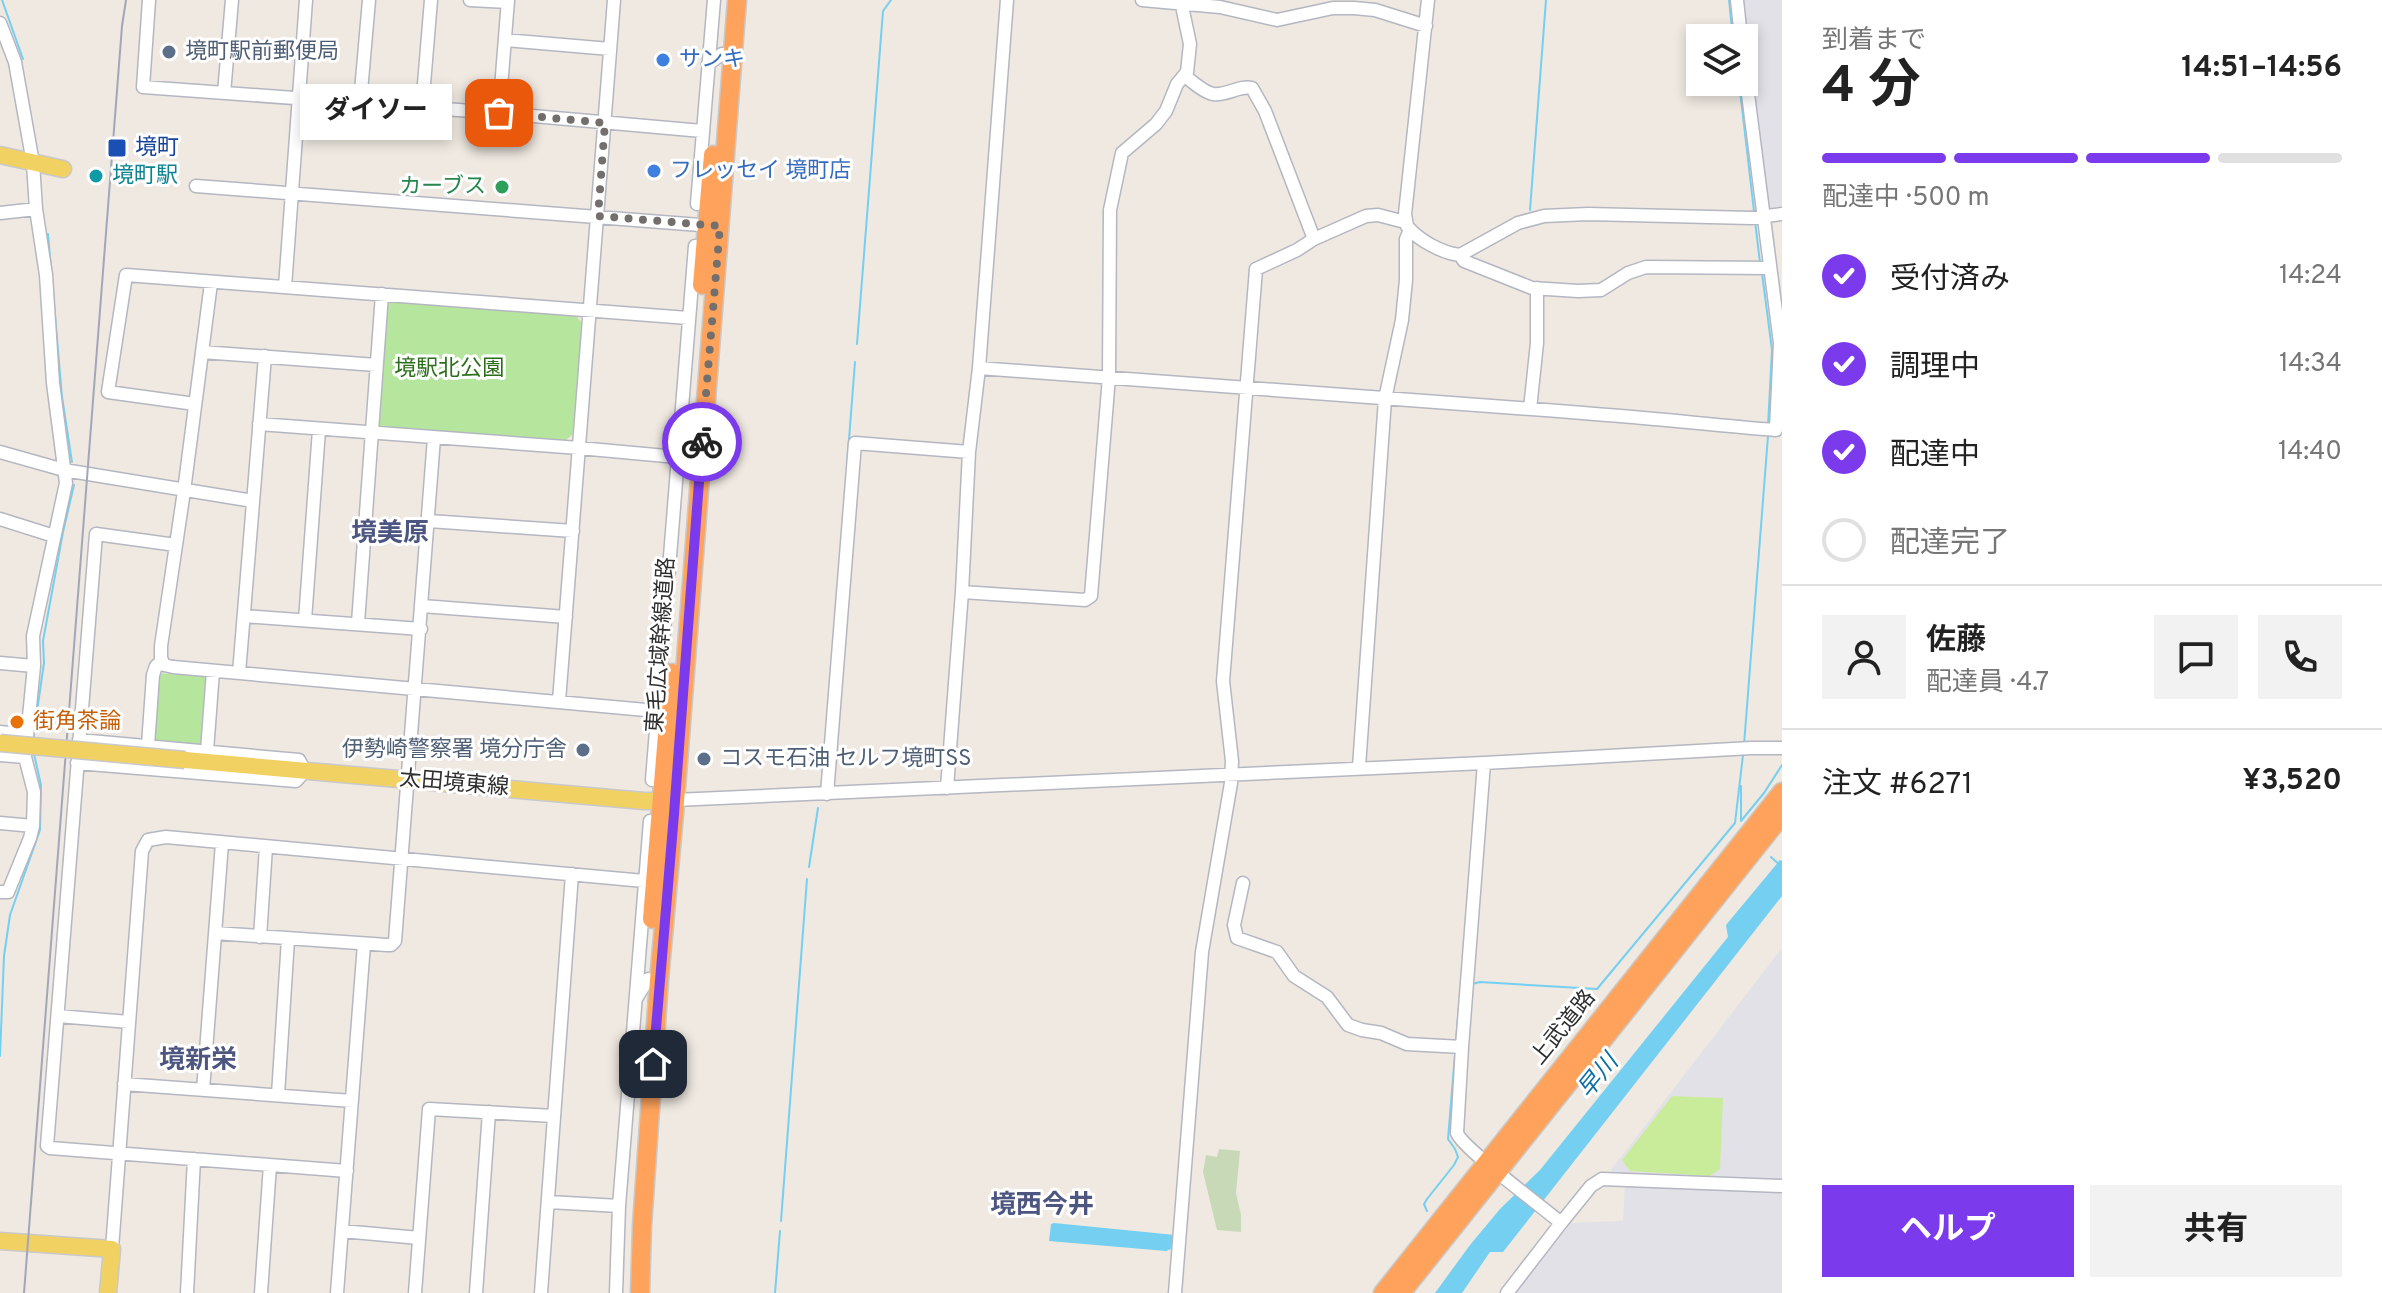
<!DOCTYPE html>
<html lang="ja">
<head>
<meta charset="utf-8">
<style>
  :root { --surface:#fff; --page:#f2f2f2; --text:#222; --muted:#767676; --line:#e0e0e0; --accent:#7c3aed }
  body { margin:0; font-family:Overpass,"Noto Sans JP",sans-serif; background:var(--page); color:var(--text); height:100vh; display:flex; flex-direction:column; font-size:30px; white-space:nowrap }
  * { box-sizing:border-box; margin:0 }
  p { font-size:26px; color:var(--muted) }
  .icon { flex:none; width:44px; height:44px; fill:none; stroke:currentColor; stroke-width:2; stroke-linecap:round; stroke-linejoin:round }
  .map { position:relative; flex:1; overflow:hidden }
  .sheet { display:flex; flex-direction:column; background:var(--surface); width:600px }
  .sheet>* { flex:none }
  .fabs { position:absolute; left:1686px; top:24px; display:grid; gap:16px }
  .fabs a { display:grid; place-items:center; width:72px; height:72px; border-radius:0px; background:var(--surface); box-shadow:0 4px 12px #0003; font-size:40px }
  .pin { position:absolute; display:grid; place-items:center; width:68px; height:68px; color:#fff; margin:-34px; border-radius:16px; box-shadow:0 4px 12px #0006 }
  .courier { position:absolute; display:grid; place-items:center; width:80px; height:80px; margin:-40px; border:6px solid #7c3aed; border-radius:50%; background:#fff; color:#222; box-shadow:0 2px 10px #0007 }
  .bubble { position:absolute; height:56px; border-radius:0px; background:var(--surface); box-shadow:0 4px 12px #0003; font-size:26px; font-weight:700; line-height:56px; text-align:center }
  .headline em { font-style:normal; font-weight:700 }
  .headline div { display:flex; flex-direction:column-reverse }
  .headline { display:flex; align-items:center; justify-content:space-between; height:136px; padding:0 40px }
  h1 { font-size:52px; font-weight:700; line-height:60px }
  .bar { display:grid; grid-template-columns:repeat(4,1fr); gap:12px 8px; align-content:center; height:96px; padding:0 40px }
  .bar i { height:10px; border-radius:6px; background:var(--line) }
  .bar .selected { background:var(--accent) }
  .bar p { grid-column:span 4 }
  .line { display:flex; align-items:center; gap:20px; padding:0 40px; border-top:2px solid var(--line) }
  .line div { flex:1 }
  .round { display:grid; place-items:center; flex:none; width:84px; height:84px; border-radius:0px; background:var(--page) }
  ol { padding:0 40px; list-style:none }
  li { display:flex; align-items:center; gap:24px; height:88px }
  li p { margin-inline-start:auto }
  li .icon { padding:8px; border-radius:50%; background:var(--accent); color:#fff; stroke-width:4 }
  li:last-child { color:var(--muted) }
  li i { width:44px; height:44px; border:4px solid var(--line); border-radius:50% }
  .cta { display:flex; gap:16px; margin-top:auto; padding:16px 40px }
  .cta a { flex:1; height:92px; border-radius:0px; background:var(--accent); color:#fff; font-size:32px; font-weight:700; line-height:92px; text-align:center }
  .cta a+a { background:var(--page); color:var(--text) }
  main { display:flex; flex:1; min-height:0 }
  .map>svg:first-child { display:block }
</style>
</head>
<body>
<main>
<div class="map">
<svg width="1782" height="1293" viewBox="0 0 1782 1293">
  <rect width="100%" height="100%" fill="#efe9e1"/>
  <path fill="#e3e1e8" d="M1742,0H1782V209L1773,210L1767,205Z
    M1782,948V1181L1613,1176L1611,1170Z
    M1625,1184L1782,1189V1293H1512L1568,1223L1623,1221Z"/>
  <path fill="#b6e59e" d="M389,302L576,316L582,323L573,434L566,440L377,427L386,304Z
    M157,673L207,677L202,748L152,744Z"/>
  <path fill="#c8d9b8" d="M1219,1149L1240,1151L1236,1193L1241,1215V1232L1217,1230L1203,1172L1206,1155L1217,1157Z"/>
  <path fill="#c9ec9a" d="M1672,1096L1723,1098L1720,1169L1710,1176L1630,1171L1622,1160Z"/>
  <path fill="#75cff0" d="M1780,860L1782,861V896L1503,1252H1490L1462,1293H1435L1470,1245L1500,1209L1540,1170L1728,937L1726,925Z
    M1054,1223L1175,1235L1171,1249L1166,1251L1049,1241L1051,1224Z"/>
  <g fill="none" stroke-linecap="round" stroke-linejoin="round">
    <path stroke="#75cff0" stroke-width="2" d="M2,0L23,59
      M1729,0L1733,38
      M1739,82L1754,211
      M1530,210L1546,0
      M1755,221L1760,263
      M48,234L62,397L72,462
      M1762,273L1772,350L1768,426
      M857,344L883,11L891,0
      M847,465L855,362
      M33,739L44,663L43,641L63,532L74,485
      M1744,745L1768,436
      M1741,786V820
      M1741,821L1764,793L1782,765
      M1771,857L1782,867
      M809,867L818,808
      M1472,984L1480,982L1597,989L1735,823L1743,755
      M1456,1040L1460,995
      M0,1056L4,956L10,915L40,830L41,785L34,754
      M1427,1211L1424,1204L1427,1199L1454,1165L1458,1157L1455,1149L1448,1139L1455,1054
      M781,1221L807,879
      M775,1293L780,1231"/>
    <defs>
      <path id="minor" d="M149,0L143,87L499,113L702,131
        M470,0L508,2
        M1142,0L1220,7L1277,20L1333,8H1354L1375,10L1426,26
        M1428,0L1405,214L1407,226C1418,240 1442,253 1460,255L1518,223L1544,216L1588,214L1751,218L1782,214
        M1737,0L1741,38
        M0,23L15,62L33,163L36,209L46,275L53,383L66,483L33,636L34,666L25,757L34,792L33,826L30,838L8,892H0
        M505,40L610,49
        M708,64L722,54
        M1185,76C1193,82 1203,92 1213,94C1227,96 1239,85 1252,88L1265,111L1314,239
        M224,93L232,0
        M360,103L369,0
        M422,108L431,0
        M499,113L508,0
        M196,186L713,226
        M697,204L714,0
        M0,213L36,209
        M1460,255L1464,261L1532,288L1578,291L1601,290L1628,273L1646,267L1769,268
        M211,283L184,491L161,646V658L164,665L173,667L657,711
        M285,287L306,0
        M202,352L376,365
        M979,368C1189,382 1398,398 1607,415C1664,419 1720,426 1776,430L1780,343L1744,63
        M195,404L108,392L126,275L688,318
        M1530,409L1537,343V288
        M259,424L579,448L677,457
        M0,452L64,470L253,501
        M0,519L54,536
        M429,521L573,531
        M176,545L96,534L47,1146L50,1148L347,1171
        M962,592L1085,600L1091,596L1109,377L1110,210L1122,153L1156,124L1166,111L1177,84L1187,72L1190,44L1183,11L1184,4
        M422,606L566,617
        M244,616L421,629
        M305,620L319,430
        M358,623L382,294
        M0,663L34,666
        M239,673L265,356
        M559,701L614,0
        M0,732L26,735
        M148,745L153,675L156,666L162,661
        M207,751L213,671
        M0,755L25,757
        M77,763L296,781L305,771L299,760L79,740
        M1484,763L1462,1047L1457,1133C1463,1149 1543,1207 1561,1223L1507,1293
        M1359,767L1385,399L1402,320L1406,280V239L1410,230
        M652,780L695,246
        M947,788L962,592L969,452L979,368L1007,0
        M827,794L855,443L969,452
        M675,800L1484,763L1751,748H1782
        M0,823L33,826
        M1243,883L1234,925L1237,938L1277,952L1294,976L1327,997L1348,1025L1362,1030L1381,1033L1407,1044L1462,1047
        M215,933L387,945H391L395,941L434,438
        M260,937L266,847
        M637,997L648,979
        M58,1016L129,1022
        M124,1084L352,1101
        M203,1090L222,843
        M278,1095L288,939
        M549,1202L619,1206
        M1561,1223L1591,1186L1602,1179L1782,1186
        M342,1231L419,1238
        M112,1249L142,851L148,840L166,837L644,881
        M187,1293L194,1159
        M261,1293L270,1165
        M337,1293L364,944
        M415,1293L429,1109L554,1116
        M476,1293L489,1112
        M541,1293L572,874
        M616,1293L619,1206L650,821
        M1175,1293L1202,952L1231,783L1232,761L1223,681L1256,269L1297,250L1314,239L1366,216L1378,215L1405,222"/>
      <path id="major" d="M0,155L63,169
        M185,760L644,801H673
        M0,1241L112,1249L108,1293"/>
      <path id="highway" d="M702,285L713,155
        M652,919L672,673
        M640,1293L642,1226L659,980L674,814L737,0
        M1383,1293L1782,792
        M1401,1293L1782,815"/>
    </defs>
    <use href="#minor" stroke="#b4b7c1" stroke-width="15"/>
    <use href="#major" stroke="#c9c9c9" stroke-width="19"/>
    <use href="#highway" stroke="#c9c9c9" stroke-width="21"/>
    <use href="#minor" stroke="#fff" stroke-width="12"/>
    <use href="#major" stroke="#f2d163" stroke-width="16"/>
    <use href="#highway" stroke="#ffa35c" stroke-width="18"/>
    <path stroke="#a3a6b8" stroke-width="2" d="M24,1293L122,26L126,0"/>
    <defs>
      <path id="major-bridge" d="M0,743L185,760"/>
    </defs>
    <use href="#major-bridge" stroke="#c9c9c9" stroke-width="19" stroke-linecap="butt"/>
    <use href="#major-bridge" stroke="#f2d163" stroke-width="16"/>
  </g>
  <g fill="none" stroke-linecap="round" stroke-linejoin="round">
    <path stroke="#726f6d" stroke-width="8" stroke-dasharray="0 14.4" d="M499,113L605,123L598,216L720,226L702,442"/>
    <path stroke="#7c3aed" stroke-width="10" d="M653,1064L674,814L702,442"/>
  </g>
  <g fill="#5c6f8a" stroke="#fff" stroke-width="3">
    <circle cx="169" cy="52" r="8"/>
    <circle cx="583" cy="750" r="8"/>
    <circle cx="704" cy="759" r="8"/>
  </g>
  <g fill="#3f7fe0" stroke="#fff" stroke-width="3">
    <circle cx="663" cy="60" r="8"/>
    <circle cx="654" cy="171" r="8"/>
  </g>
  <rect fill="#1a4fb4" stroke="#fff" stroke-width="3" x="107" y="138" width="20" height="20" rx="4"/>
  <circle fill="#0f9aa8" stroke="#fff" stroke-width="3" cx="96" cy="176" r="8"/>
  <circle fill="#2e9e5b" stroke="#fff" stroke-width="3" cx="502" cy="187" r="8"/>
  <circle fill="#e8710a" stroke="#fff" stroke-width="3" cx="17" cy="722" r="8"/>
  <g text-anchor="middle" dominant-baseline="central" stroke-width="6" stroke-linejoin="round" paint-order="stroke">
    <g font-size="22" fill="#4e5e75" stroke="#fff" text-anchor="start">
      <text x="185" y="52">境町駅前郵便局</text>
      <text x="567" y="750" text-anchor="end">伊勢崎警察署 境分庁舎</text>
      <text x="720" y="759">コスモ石油 セルフ境町SS</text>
    </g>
    <g font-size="22" fill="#366cbe" stroke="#fff" text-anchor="start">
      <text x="679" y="60">サンキ</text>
      <text x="670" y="171">フレッセイ 境町店</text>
    </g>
    <g font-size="22" fill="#164399" stroke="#fff" text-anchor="start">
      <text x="135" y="148">境町</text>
    </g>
    <g font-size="22" fill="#0d838f" stroke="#fff" text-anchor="start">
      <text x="112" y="176">境町駅</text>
    </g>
    <g font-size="22" fill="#27864d" stroke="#fff" text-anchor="end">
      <text x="486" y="187">カーブス</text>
    </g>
    <g font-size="22" fill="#2c6e1b" stroke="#fff">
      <text x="449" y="369">境駅北公園</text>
    </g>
    <g font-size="22" fill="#2e2e2e" stroke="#fff">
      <text transform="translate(662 645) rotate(-86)">東毛広域幹線道路</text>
      <text transform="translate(454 784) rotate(5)">太田境東線</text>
      <text transform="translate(1564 1028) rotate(-51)">上武道路</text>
    </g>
    <g font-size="22" fill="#c56008" stroke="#fff" text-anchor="start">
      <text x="33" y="722">街角茶論</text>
    </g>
    <g font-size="24" font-style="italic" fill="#0d6fa3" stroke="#fff">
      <text transform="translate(1599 1077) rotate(-51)">早川</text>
    </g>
    <g font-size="26" font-weight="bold" fill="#4d5680" stroke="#fff">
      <text x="390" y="534">境美原</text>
      <text x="198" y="1061">境新栄</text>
      <text x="1042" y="1206">境西今井</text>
    </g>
  </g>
</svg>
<div class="fabs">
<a><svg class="icon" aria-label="layers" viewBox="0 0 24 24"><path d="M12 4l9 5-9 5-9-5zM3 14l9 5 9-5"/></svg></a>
</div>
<div class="pin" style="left:499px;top:113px;background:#ea580c"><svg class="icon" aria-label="bag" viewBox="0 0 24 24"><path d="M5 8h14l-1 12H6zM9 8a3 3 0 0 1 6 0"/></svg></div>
<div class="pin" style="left:653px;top:1064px;background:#1f2937"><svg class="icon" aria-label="home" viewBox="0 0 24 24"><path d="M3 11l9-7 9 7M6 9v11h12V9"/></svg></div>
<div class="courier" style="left:702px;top:442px"><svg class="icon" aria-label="bike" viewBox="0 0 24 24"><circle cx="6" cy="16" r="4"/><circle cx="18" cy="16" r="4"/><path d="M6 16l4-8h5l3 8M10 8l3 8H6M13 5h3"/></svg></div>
<div class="bubble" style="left:300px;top:84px;width:152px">ダイソー</div>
</div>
<section class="sheet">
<div class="headline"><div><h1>4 分</h1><p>到着まで</p></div><em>14:51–14:56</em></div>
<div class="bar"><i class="selected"></i><i class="selected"></i><i class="selected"></i><i></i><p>配達中 · 500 m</p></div>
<ol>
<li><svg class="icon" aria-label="check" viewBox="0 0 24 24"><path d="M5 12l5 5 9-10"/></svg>受付済み<p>14:24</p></li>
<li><svg class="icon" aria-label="check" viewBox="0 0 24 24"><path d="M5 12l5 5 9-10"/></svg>調理中<p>14:34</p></li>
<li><svg class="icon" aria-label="check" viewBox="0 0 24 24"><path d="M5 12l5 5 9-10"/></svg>配達中<p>14:40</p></li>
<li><i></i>配達完了</li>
</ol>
<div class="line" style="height:144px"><a class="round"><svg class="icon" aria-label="person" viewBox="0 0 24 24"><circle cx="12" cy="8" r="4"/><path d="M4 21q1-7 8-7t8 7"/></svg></a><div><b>佐藤</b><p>配達員 · 4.7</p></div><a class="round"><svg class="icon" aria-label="chat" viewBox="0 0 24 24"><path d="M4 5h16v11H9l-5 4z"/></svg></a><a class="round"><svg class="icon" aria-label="phone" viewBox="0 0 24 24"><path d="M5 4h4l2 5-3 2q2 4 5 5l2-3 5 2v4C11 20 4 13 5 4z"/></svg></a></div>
<div class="line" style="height:104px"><div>注文 #6271</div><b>¥3,520</b></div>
<div class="cta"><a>ヘルプ</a><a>共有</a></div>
</section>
</main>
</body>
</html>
